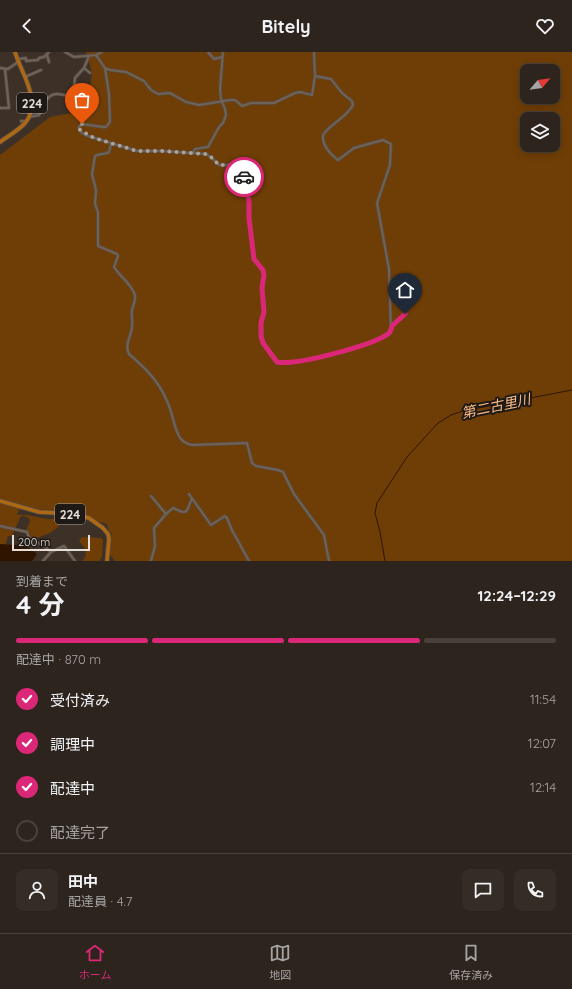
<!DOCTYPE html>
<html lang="ja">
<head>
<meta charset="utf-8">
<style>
  :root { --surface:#2d241d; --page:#352c26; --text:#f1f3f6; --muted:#a7a4a4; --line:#48413b; --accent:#db2777 }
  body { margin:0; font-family:Quicksand,"Noto Sans JP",sans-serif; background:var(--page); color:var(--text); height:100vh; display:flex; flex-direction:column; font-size:15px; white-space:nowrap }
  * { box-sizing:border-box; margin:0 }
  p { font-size:13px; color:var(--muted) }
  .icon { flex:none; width:22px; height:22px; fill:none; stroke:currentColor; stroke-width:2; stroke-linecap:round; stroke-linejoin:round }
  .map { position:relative; height:509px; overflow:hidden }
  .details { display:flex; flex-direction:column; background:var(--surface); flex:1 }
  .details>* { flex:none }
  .needle { width:26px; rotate:61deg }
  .fabs { position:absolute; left:520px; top:12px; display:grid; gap:8px }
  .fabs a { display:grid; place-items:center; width:40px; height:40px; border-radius:8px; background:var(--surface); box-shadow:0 2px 10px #0003,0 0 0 1px var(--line); font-size:20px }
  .scale { position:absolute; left:12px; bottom:10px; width:78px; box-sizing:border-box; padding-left:4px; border:2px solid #e6ded8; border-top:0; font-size:11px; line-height:14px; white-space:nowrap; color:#e6ded8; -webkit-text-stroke:3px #1f1915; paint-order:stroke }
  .pin { position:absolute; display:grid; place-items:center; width:34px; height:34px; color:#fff; margin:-41px -17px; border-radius:50% 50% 50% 0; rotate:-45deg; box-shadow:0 0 4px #0007 }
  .pin .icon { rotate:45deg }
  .courier { position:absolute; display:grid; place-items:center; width:40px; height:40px; margin:-20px; border:3px solid #db2777; border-radius:50%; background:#fff; color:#222; box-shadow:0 1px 5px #0007 }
  .head em { font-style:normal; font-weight:700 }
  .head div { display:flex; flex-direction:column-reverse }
  .head { display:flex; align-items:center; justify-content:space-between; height:68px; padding:0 16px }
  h1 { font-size:26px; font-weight:700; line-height:30px }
  .bar { display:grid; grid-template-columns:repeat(4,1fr); gap:6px 4px; align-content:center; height:48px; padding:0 16px }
  .bar i { height:5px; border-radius:3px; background:var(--line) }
  .bar .selected { background:var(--accent) }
  .bar p { grid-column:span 4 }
  .line { display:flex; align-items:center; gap:10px; padding:0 16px; border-top:1px solid var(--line) }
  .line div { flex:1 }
  .round { display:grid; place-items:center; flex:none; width:42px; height:42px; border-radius:8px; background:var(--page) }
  ol { padding:0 16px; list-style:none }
  li { display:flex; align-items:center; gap:12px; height:44px }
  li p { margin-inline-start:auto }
  li .icon { padding:4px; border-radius:50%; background:var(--accent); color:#fff; stroke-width:4 }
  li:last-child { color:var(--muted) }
  li i { width:22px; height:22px; border:2px solid var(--line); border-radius:50% }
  header { display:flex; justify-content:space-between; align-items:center; height:52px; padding:0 16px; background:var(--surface); font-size:18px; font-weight:700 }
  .tab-bar { display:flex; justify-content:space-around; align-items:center; height:56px; border-top:1px solid var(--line); background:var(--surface); font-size:11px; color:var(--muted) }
  .tab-bar a { display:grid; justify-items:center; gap:2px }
  .tab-bar .selected { color:var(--accent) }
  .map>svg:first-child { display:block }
</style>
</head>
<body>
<header><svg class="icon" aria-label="back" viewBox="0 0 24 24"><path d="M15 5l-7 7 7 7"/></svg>Bitely<svg class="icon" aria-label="heart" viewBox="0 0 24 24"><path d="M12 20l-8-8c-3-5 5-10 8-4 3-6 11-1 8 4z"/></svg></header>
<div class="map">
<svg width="572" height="509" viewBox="0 0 572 509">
  <rect width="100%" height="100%" fill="#3c3027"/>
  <path fill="#6f3e06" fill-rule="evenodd" d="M86,0H572V509H115L110,503V486L112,481L109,480L107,472L99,470L86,463L76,460L35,457L21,452L17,463C28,462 38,466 49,467C53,467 55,466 59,468L60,472C56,480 42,484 34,487L30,486L28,481L26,479L30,469L29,466L23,464H21L12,484H8L0,509V103L50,65L71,61L79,57L90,36L92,21ZM527,19H553V45H527ZM527,67H553V93H527Z
    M82,485L101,486L103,488L102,505L99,509H82L86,504L85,496L79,489Z"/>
  <path fill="#2f1500" d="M0,492L15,493L29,496L37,502L32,509H0Z"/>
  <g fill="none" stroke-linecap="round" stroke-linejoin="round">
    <path stroke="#2f1500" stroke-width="1" d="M385,509L380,480L375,461L377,451L407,405L438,371L451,363L463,359L572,338"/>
    <defs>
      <path id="minor" d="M65,0L74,5L96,3L102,0
        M208,0L214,7L222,5
        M47,3L49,10
        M96,3L105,16L109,42L110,70L106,75H103L82,72L79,75L80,78L82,81L88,84L137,99H162L206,102L211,105L219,113H235L239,116L244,125L248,142L249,149V165L254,207L263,218L264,223L262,236L264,250V260L261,271L263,291L274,306L277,310L281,311C290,310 299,310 308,308C325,305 382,290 391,278L389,217L377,151L390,113L391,92L383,88L354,96L338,108C330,102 322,94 323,83C331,71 346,66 353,53L352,49L342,41L331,27L315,24
        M18,7L26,6V9L38,8L39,6L44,5L49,0
        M0,16L8,17L18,10
        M84,16L90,21
        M105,16L110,18L126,20L144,29L151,38L158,42L170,41L186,50L199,53L230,48H235L242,54L251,51H274L295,41L300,40L312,43L315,24L314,0
        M25,25L41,18
        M74,35L78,36
        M0,56H9L5,17
        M29,65L39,63C44,55 46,41 58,42C62,42 66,44 71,44L74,38L75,26L84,16L89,4
        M21,69H23
        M111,92L109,100C105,103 100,101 95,104L92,122L96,138L95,152L98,160V194L117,202L118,204L114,215C120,225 131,231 135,243C136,248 133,253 132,258C131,264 133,269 132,274C132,283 124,293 129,302C144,315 158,328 166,347C172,358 173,371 178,382C180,388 186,392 192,393L247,391L252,411L256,414L278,418L283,420L294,442L324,483L329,509
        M193,101L195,97L208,95L219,75L223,71L226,63L225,57L221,47L220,37L223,0
        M392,274L405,262
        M189,442L211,473L225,464L227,466L232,478L249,509
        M151,444L166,462
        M0,474L27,480L29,486L44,494L51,500L64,494L75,509
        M43,509L51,500
        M151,509L155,494L154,476L166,462L173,456C177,457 180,460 183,460C189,461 189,450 192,447"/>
      <path id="trunk" d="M0,90C8,84 18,79 25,71C43,50 21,21 15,0
        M0,449L39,460L75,462L89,466L103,476L108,482L109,487L107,509"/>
    </defs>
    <use href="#minor" stroke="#594f47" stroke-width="3.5"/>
    <use href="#trunk" stroke="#594f47" stroke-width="5"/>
    <use href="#minor" stroke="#6f6257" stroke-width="2"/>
    <use href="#trunk" stroke="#ae6812" stroke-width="3.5"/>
  </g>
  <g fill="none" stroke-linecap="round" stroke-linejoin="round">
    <path stroke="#aaa19a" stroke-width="4" stroke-dasharray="0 7.2" d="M82,72L79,75L80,78L94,86L137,99H162L206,102L211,105L219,113C233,113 237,112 244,125"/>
    <path stroke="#db2777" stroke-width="5" d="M244,125L249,149V166L254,207L263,218L264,223L262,236L264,260L261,271V284L263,291L277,310C296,314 373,293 388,282C391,280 391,277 392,274L405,262"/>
  </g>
  <g text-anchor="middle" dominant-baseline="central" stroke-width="4" stroke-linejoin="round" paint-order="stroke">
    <g fill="#1f1915" stroke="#aaa39e" stroke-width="1">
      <rect x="17" y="41" width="30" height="20" rx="3"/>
      <rect x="55" y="452" width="30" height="20" rx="3"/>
    </g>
    <g font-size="12" font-weight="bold" fill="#e6ded8">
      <text x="32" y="51">224</text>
      <text x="70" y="462">224</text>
    </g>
    <g font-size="14" font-style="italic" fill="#f9bb86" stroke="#1f1915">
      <text transform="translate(496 354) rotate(-12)">第二古里川</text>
    </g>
  </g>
</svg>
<div class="fabs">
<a><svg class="needle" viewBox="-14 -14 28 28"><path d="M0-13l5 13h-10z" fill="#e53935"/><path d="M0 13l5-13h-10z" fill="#a7a4a4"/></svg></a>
<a><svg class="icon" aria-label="layers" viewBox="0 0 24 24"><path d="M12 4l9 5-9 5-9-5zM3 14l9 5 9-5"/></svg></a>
</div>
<div class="scale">200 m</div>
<div class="pin" style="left:82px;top:72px;background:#ea580c"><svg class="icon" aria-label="bag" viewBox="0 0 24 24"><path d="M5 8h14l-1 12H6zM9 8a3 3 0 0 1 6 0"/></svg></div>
<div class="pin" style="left:405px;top:262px;background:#1f2937"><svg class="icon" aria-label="home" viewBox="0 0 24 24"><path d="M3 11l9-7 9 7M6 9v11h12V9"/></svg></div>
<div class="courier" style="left:244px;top:125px"><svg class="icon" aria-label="car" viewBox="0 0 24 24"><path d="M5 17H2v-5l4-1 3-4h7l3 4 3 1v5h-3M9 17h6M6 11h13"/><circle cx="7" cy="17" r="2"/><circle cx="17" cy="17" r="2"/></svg></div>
</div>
<section class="details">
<div class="head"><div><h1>4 分</h1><p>到着まで</p></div><em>12:24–12:29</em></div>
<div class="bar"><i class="selected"></i><i class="selected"></i><i class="selected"></i><i></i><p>配達中 · 870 m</p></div>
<ol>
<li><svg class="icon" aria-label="check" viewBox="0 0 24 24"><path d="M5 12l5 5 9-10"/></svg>受付済み<p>11:54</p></li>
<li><svg class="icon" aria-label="check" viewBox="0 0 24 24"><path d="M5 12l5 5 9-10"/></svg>調理中<p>12:07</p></li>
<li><svg class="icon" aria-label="check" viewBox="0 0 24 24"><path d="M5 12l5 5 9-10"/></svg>配達中<p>12:14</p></li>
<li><i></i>配達完了</li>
</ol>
<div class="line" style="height:72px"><a class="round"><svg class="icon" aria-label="person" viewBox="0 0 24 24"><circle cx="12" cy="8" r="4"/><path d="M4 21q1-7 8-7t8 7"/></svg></a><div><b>田中</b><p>配達員 · 4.7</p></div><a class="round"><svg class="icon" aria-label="chat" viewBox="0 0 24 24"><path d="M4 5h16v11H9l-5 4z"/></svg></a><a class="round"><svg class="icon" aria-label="phone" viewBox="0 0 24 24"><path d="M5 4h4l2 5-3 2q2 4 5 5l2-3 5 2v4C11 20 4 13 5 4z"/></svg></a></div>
</section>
<nav class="tab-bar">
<a class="selected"><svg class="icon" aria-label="home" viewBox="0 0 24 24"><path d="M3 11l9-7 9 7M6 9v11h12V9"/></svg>ホーム</a>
<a><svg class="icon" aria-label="map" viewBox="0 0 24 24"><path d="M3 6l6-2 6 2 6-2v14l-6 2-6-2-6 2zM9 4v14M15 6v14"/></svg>地図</a>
<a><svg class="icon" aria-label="saved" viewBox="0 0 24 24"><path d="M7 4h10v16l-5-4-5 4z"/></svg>保存済み</a>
</nav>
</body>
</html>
